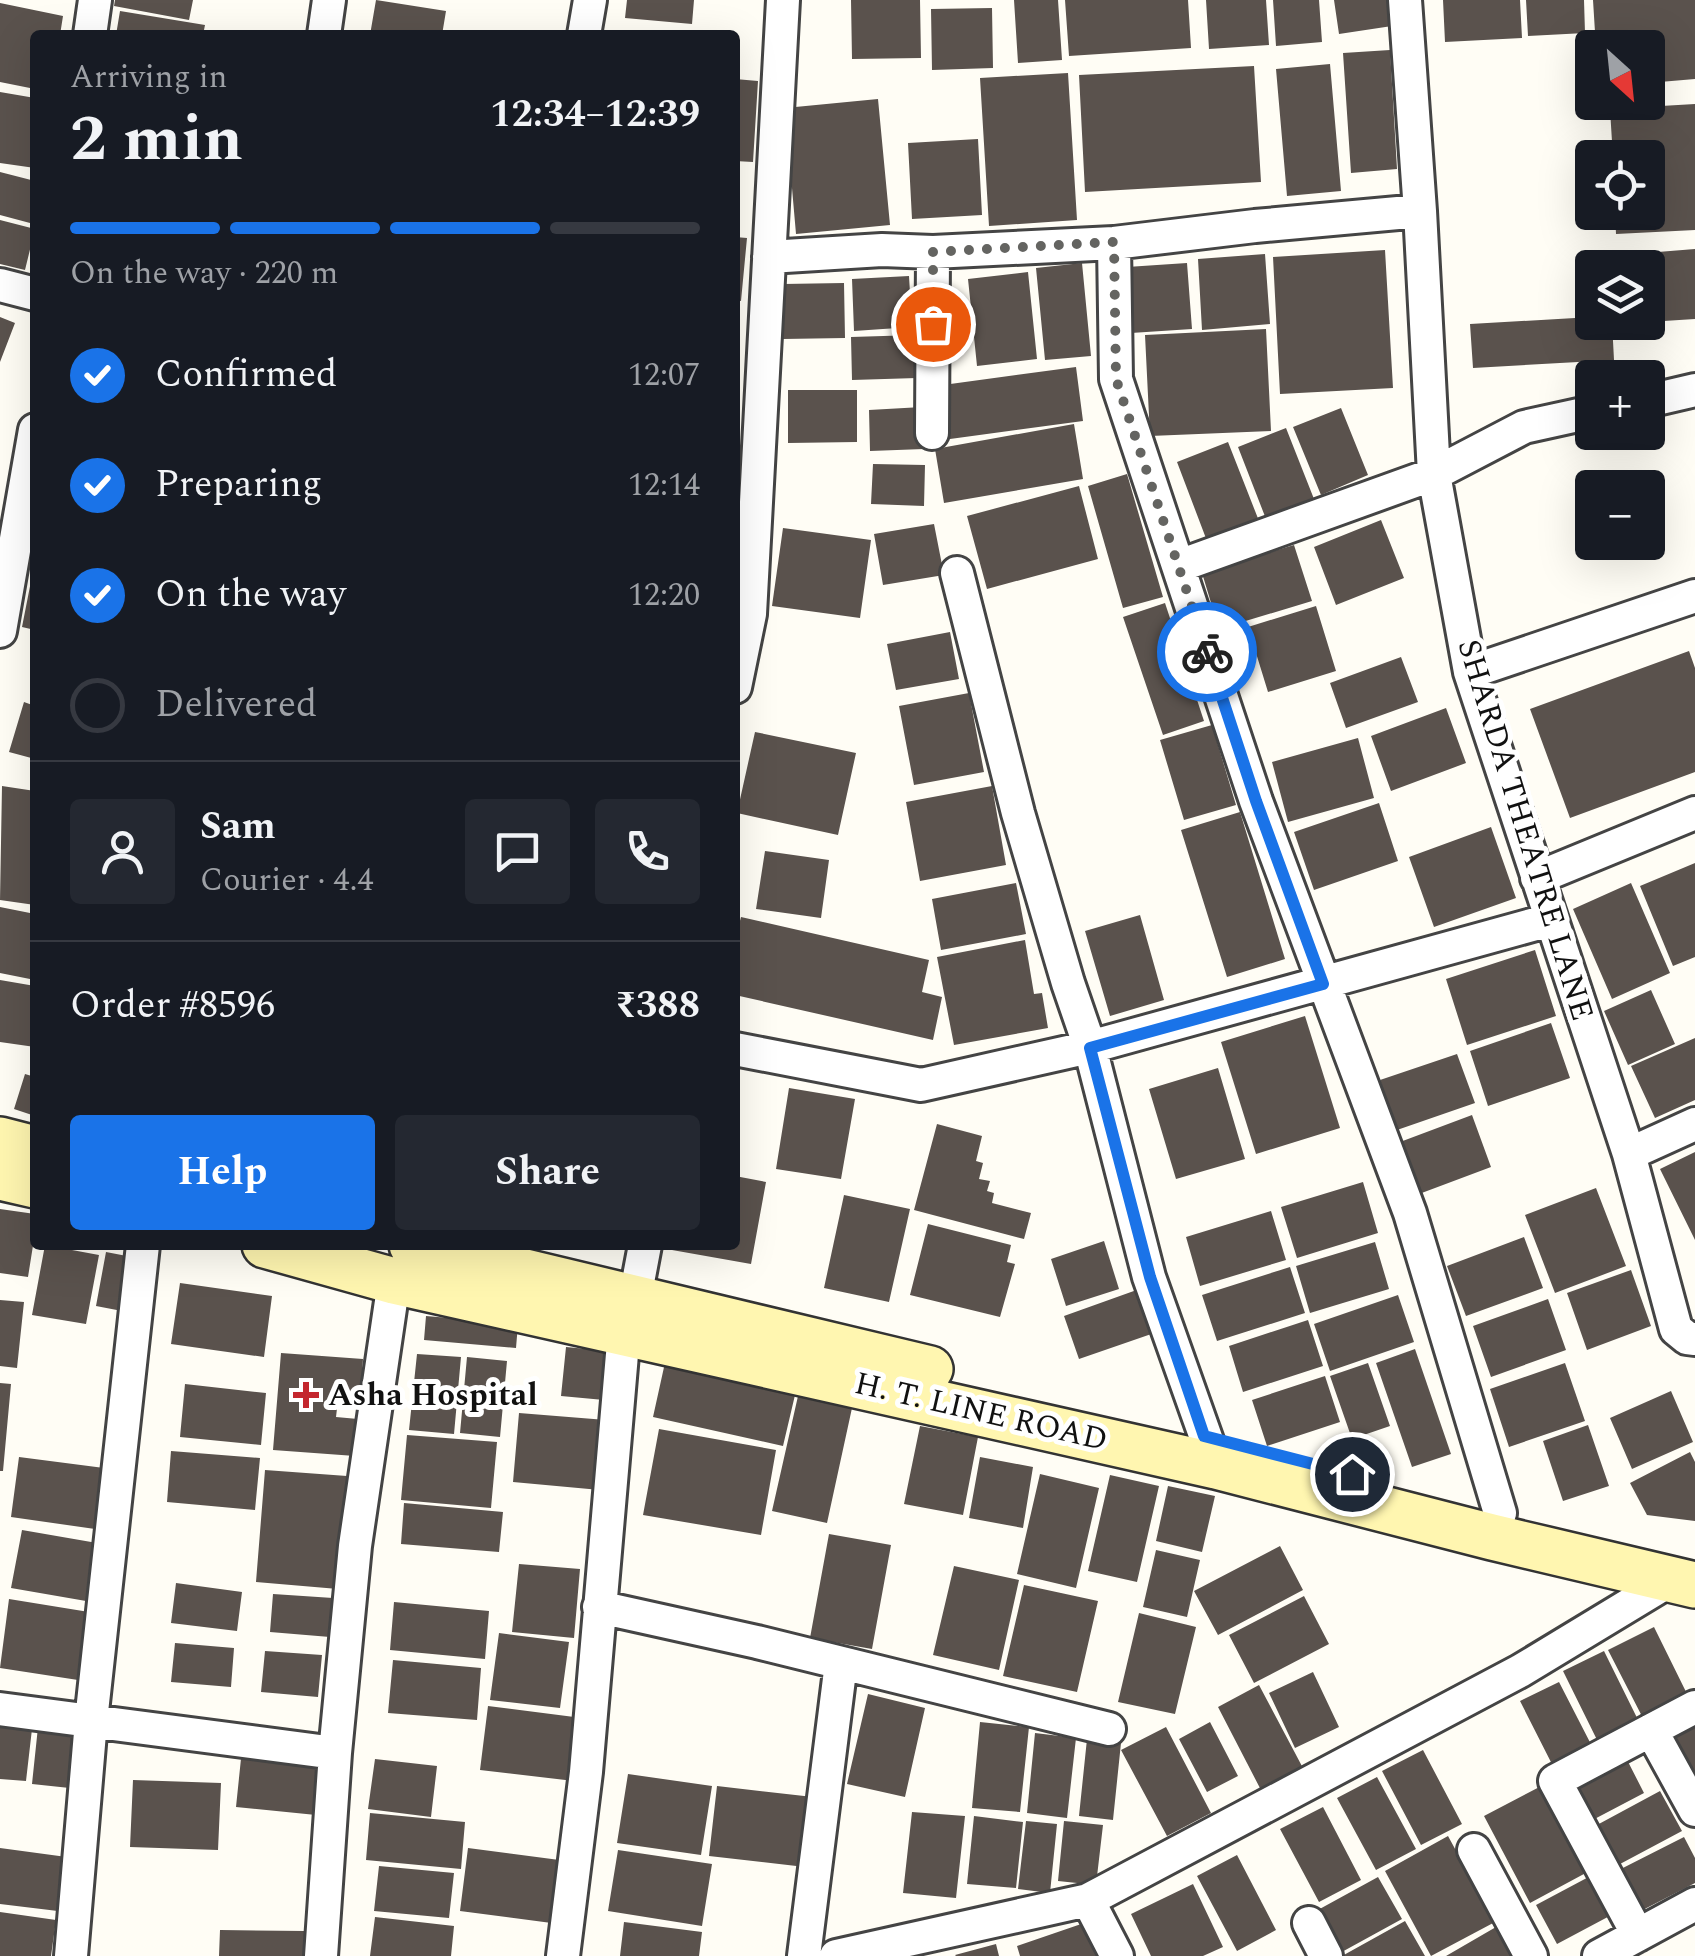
<!DOCTYPE html>
<html lang="en">
<head>
<meta charset="utf-8">
<style>
  :root { --surface:#171b24; --page:#242831; --text:#f1f3f6; --muted:#9ea1a6; --line:#363941; --accent:#1a73e8 }
  body { margin:0; font-family:Spectral,serif; background:var(--page); color:var(--text); height:100vh; display:flex; flex-direction:column; font-size:38px; white-space:nowrap }
  * { box-sizing:border-box; margin:0 }
  p { font-size:32px; color:var(--muted) }
  .icon { flex:none; width:55px; height:55px; fill:none; stroke:currentColor; stroke-width:2; stroke-linecap:round; stroke-linejoin:round }
  .map { position:relative; flex:1; overflow:hidden }
  .panel { position:absolute; left:30px; top:30px; width:710px; height:1220px; display:flex; flex-direction:column; background:var(--surface); border-radius:10px; box-shadow:0 10px 40px #0002 }
  .panel>* { flex:none }
  .needle { width:65px; rotate:153deg }
  .fabs { position:absolute; left:1575px; top:30px; display:grid; gap:20px }
  .fabs a { display:grid; place-items:center; width:90px; height:90px; border-radius:10px; background:var(--surface); box-shadow:0 10px 40px #0002; font-size:50px }
  .pin { position:absolute; display:grid; place-items:center; width:85px; height:85px; color:#fff; margin:-42px; border:5px solid #fff; border-radius:50%; box-shadow:0 2px 10px #0007 }
  .courier { position:absolute; display:grid; place-items:center; width:100px; height:100px; margin:-50px; border:8px solid #1a73e8; border-radius:50%; background:#fff; color:#222; box-shadow:0 2px 12px #0007 }
  .overview em { font-style:normal; font-weight:700 }
  .overview div { display:flex; flex-direction:column-reverse }
  .overview { display:flex; align-items:center; justify-content:space-between; height:170px; padding:0 40px }
  h1 { font-size:65px; font-weight:700; line-height:75px }
  .bar { display:grid; grid-template-columns:repeat(4,1fr); gap:15px 10px; align-content:center; height:120px; padding:0 40px }
  .bar i { height:12px; border-radius:8px; background:var(--line) }
  .bar .current { background:var(--accent) }
  .bar p { grid-column:span 4 }
  .line { display:flex; align-items:center; gap:25px; padding:0 40px; border-top:2px solid var(--line) }
  .line div { flex:1 }
  .round { display:grid; place-items:center; flex:none; width:105px; height:105px; border-radius:10px; background:var(--page) }
  ol { padding:0 40px; list-style:none }
  li { display:flex; align-items:center; gap:30px; height:110px }
  li p { margin-inline-start:auto }
  li .icon { padding:10px; border-radius:50%; background:var(--accent); color:#fff; stroke-width:4 }
  li:last-child { color:var(--muted) }
  li i { width:55px; height:55px; border:5px solid var(--line); border-radius:50% }
  .cta { display:flex; gap:20px; margin-top:auto; padding:20px 40px }
  .cta a { flex:1; height:115px; border-radius:10px; background:var(--accent); color:#fff; font-size:40px; font-weight:700; line-height:115px; text-align:center }
  .cta a+a { background:var(--page); color:var(--text) }
  .map>svg:first-child { display:block }
</style>
</head>
<body>
<div class="map">
<svg width="1695" height="1956" viewBox="0 0 1695 1956">
  <rect width="100%" height="100%" fill="#fffdf5"/>
  <path fill="#5a524d" d="M115,0H193L189,20L114,6Z
    M376,0L446,11L442,35H370Z
    M627,0H694L692,24L625,18Z
    M851,0H920L921,58L852,59Z
    M1014,0H1058L1062,60L1018,63Z
    M1065,0H1188L1191,48L1069,56Z
    M1206,0H1266L1269,45L1209,49Z
    M1273,0H1319L1322,42L1276,46Z
    M1334,0H1388L1392,26L1339,34Z
    M1443,0H1520L1522,38L1445,42Z
    M1526,0H1584L1585,33L1528,36Z
    M1593,0H1695V79L1648,83V48H1596Z
    M0,3L63,16L60,35H35V89L0,82Z
    M992,8L993,68L932,70L931,9Z
    M120,11L205,25L203,35H116Z
    M1390,50L1397,169L1351,173L1343,53Z
    M1330,64L1341,191L1287,196L1276,69Z
    M1254,66L1261,182L1085,192L1079,75Z
    M1068,73L1077,220L989,226L980,78Z
    M735,79L758,81L753,162L735,161Z
    M0,92L35,98V168L0,163Z
    M878,99L890,225L796,234L785,108Z
    M1695,104V230L1616,234L1615,212H1648V158H1613L1610,109Z
    M978,139L982,215L912,219L908,143Z
    M0,172L35,181V204L30,223L0,215Z
    M0,220L35,229L25,270L0,264Z
    M735,237L747,238L741,301L735,300Z
    M1695,249V319L1648,322V268H1634L1633,254Z
    M1385,250L1393,388L1280,394L1273,257Z
    M1265,254L1270,324L1202,330L1198,259Z
    M1082,263L1091,356L1045,360L1036,268Z
    M1187,263L1192,329L1131,333L1127,267Z
    M1028,272L1037,359L977,366L968,279Z
    M909,276L912,327L854,331L852,279Z
    M844,283L845,338L783,339V284Z
    M0,317L15,323L0,362Z
    M1592,317V322H1612L1614,360L1473,368L1470,324Z
    M1266,329L1271,431L1150,436L1145,335Z
    M916,335L917,378L852,380L851,337Z
    M1076,367L1083,421L950,439L943,385Z
    M788,390H857V442L788,443Z
    M922,407L924,449L870,451L869,410Z
    M1341,408L1368,475L1321,495L1293,427Z
    M1074,424L1083,479L944,503L935,449Z
    M1286,428L1314,499L1266,519L1238,447Z
    M1228,442L1259,521L1207,541L1177,462Z
    M873,464L925,465L924,506L871,504Z
    M1127,474L1163,597L1123,608L1088,486Z
    M1079,486L1098,559L987,589L967,516Z
    M1381,520L1404,578L1336,605L1314,547Z
    M934,524L944,575L883,585L874,534Z
    M783,528L871,540L860,618L772,606Z
    M1294,545L1312,601L1219,629L1202,573Z
    M33,571H35V630L22,627Z
    M1165,603L1204,721L1163,735L1123,617Z
    M1316,606L1336,671L1268,692L1248,627Z
    M950,632L959,679L896,690L887,644Z
    M1689,651L1695,668V772L1570,818L1530,709Z
    M1401,657L1418,702L1346,728L1330,683Z
    M969,693L984,772L914,785L899,706Z
    M24,702L35,706V759L9,752Z
    M1446,708L1466,763L1391,791L1371,736Z
    M1212,725L1236,805L1184,820L1160,740Z
    M755,732L856,753L838,835L737,813Z
    M1358,738L1374,798L1288,822L1272,762Z
    M2,786L35,791V905L0,900Z
    M992,786L1006,865L920,881L906,802Z
    M1379,803L1398,861L1314,890L1294,832Z
    M1240,812L1285,959L1227,977L1181,830Z
    M1491,827L1516,898L1434,927L1409,857Z
    M765,851L829,860L821,918L756,909Z
    M1695,863V957L1673,966L1640,886Z
    M1016,883L1026,934L941,950L932,899Z
    M1631,883L1670,973L1612,999L1573,909Z
    M0,907L35,914V980L0,973Z
    M1140,915L1164,1000L1110,1016L1085,931Z
    M741,917L929,960L922,992L942,997L933,1040L735,995V940Z
    M1025,940L1034,994L1042,993L1048,1028L954,1045L937,957Z
    M1535,950L1556,1016L1467,1045L1446,979Z
    M0,980L35,986V1047L0,1042Z
    M1651,990L1675,1044L1628,1065L1604,1011Z
    M1305,1016L1340,1128L1256,1154L1221,1042Z
    M1551,1023L1570,1078L1488,1106L1470,1051Z
    M1695,1038V1100L1655,1118L1631,1066Z
    M1457,1054L1475,1103L1397,1130L1380,1080Z
    M1218,1068L1245,1159L1176,1179L1149,1089Z
    M25,1074L35,1077V1116L14,1109Z
    M789,1088L855,1099L841,1179L776,1169Z
    M1472,1115L1491,1167L1419,1194L1400,1142Z
    M937,1124L982,1136L976,1161L983,1163L979,1179L990,1181L987,1191L994,1193L992,1203L1031,1213L1024,1239L914,1210Z
    M1695,1152V1240L1660,1169Z
    M735,1176L766,1182L751,1264L672,1250L673,1245H735Z
    M1363,1182L1378,1233L1297,1258L1281,1207Z
    M1596,1188L1626,1266L1555,1293L1525,1215Z
    M844,1195L910,1209L889,1302L824,1288Z
    M0,1209L35,1214V1233L28,1277L0,1273Z
    M1271,1211L1286,1260L1200,1286L1186,1237Z
    M928,1224L1011,1245L1007,1262L1015,1264L1000,1317L910,1295Z
    M1524,1237L1543,1288L1466,1316L1447,1266Z
    M1104,1241L1119,1289L1066,1306L1051,1259Z
    M1375,1242L1389,1289L1310,1313L1296,1266Z
    M45,1245L99,1255L86,1324L32,1315Z
    M106,1252L132,1257L122,1311L96,1306Z
    M1290,1267L1305,1313L1217,1341L1202,1295Z
    M1631,1270L1651,1326L1587,1350L1567,1293Z
    M180,1283L272,1296L264,1357L171,1344Z
    M1145,1287L1160,1331L1079,1359L1064,1316Z
    M1398,1295L1414,1342L1330,1371L1314,1324Z
    M1548,1299L1566,1350L1491,1377L1473,1326Z
    M0,1300L24,1302L17,1368L0,1366Z
    M426,1316L518,1324L516,1348L424,1340Z
    M1308,1320L1323,1366L1243,1392L1229,1346Z
    M566,1347L608,1351L604,1400L561,1396Z
    M668,1349L799,1378L783,1446L653,1417Z
    M1415,1349L1451,1454L1412,1467L1376,1363Z
    M281,1353L363,1359L360,1402L338,1400L336,1417L358,1419L355,1456L273,1450Z
    M417,1354L461,1357L454,1434L409,1430Z
    M467,1357L507,1361L500,1437L460,1433Z
    M1368,1363L1390,1426L1352,1439L1330,1376Z
    M1565,1363L1585,1421L1509,1447L1490,1389Z
    M1325,1376L1340,1422L1267,1446L1252,1400Z
    M0,1383L11,1384L3,1471H0Z
    M185,1384L266,1393L261,1445L180,1437Z
    M1671,1391L1693,1442L1632,1469L1610,1418Z
    M798,1396L852,1408L827,1523L772,1511Z
    M519,1413L606,1420L600,1490L513,1482Z
    M1588,1425L1609,1486L1563,1501L1543,1441Z
    M920,1426L978,1437L963,1515L904,1504Z
    M659,1429L776,1450L761,1535L643,1515Z
    M407,1435L497,1442L491,1508L401,1500Z
    M171,1451L260,1458L255,1510L167,1502Z
    M1690,1452L1695,1462V1521L1647,1515L1630,1483Z
    M19,1457L104,1468L95,1529L11,1517Z
    M980,1457L1033,1467L1023,1528L969,1518Z
    M265,1470L347,1476L338,1589L256,1582Z
    M1040,1474L1099,1488L1076,1588L1017,1574Z
    M1110,1475L1159,1486L1137,1582L1088,1571Z
    M1168,1486L1215,1496L1202,1552L1156,1541Z
    M404,1503L503,1512L499,1552L401,1544Z
    M22,1530L97,1543L86,1601L11,1588Z
    M829,1534L891,1545L872,1649L810,1638Z
    M1280,1546L1303,1590L1218,1635L1194,1591Z
    M1156,1550L1200,1560L1187,1617L1143,1607Z
    M519,1564L580,1569L574,1638L512,1632Z
    M954,1566L1019,1580L999,1670L933,1655Z
    M176,1583L242,1592L237,1631L171,1623Z
    M1024,1585L1098,1601L1077,1692L1003,1676Z
    M273,1594L333,1598L330,1637L270,1632Z
    M1304,1596L1329,1644L1254,1683L1229,1635Z
    M9,1599L89,1612L78,1680L0,1668Z
    M394,1602L489,1611L485,1659L390,1650Z
    M1139,1613L1196,1627L1175,1714L1118,1702Z
    M1654,1627L1693,1706L1648,1728L1608,1650Z
    M499,1633L569,1642L560,1708L490,1700Z
    M175,1643L234,1648L231,1687L171,1682Z
    M265,1651L322,1655L318,1697L261,1692Z
    M1604,1651L1644,1732L1603,1752L1563,1671Z
    M393,1660L481,1668L477,1720L388,1713Z
    M1313,1672L1339,1727L1295,1748L1269,1693Z
    M1559,1682L1596,1754L1557,1774L1520,1701Z
    M1259,1685L1304,1770L1262,1792L1218,1707Z
    M868,1694L925,1708L905,1797L847,1784Z
    M488,1706L582,1718L574,1781L480,1770Z
    M1695,1715V1782L1666,1731Z
    M980,1722L1029,1727L1020,1812L972,1808Z
    M1210,1722L1238,1776L1207,1792L1179,1739Z
    M0,1726L32,1729L26,1781L0,1779Z
    M38,1727L87,1733L79,1789L32,1784Z
    M1166,1727L1211,1813L1167,1836L1121,1750Z
    M1035,1733L1076,1738L1067,1818L1027,1813Z
    M1087,1739L1121,1743L1113,1820L1079,1816Z
    M242,1749L332,1758L326,1816L236,1807Z
    M1423,1750L1462,1824L1421,1845L1382,1771Z
    M1622,1750L1644,1793L1585,1824L1563,1780Z
    M375,1759L437,1766L431,1817L368,1809Z
    M628,1774L712,1786L701,1855L617,1843Z
    M1377,1777L1416,1849L1376,1870L1337,1798Z
    M133,1780L221,1783L218,1850L130,1847Z
    M1549,1782L1595,1868L1530,1903L1484,1816Z
    M717,1786L813,1797L805,1867L709,1856Z
    M1660,1791L1682,1831L1605,1872L1584,1832Z
    M1323,1807L1361,1880L1319,1902L1280,1829Z
    M912,1812L965,1816L956,1898L903,1893Z
    M370,1813L465,1822L461,1869L366,1860Z
    M974,1816L1023,1822L1016,1888L967,1884Z
    M1026,1821L1057,1824L1050,1893L1018,1889Z
    M1064,1821L1103,1825L1096,1885L1058,1881Z
    M1448,1836L1495,1922L1431,1956L1385,1871Z
    M1684,1837L1695,1858V1883L1633,1915L1611,1874Z
    M0,1848L74,1858L66,1912L0,1904Z
    M468,1848L567,1861L559,1924L460,1911Z
    M618,1850L712,1864L702,1926L608,1911Z
    M1237,1855L1276,1930L1237,1951L1197,1876Z
    M379,1866L454,1873L449,1918L374,1911Z
    M1598,1872L1619,1911L1557,1944L1536,1905Z
    M1378,1877L1402,1919L1340,1953L1316,1911Z
    M1193,1884L1223,1947L1203,1956H1151L1131,1914Z
    M0,1912L56,1920L51,1956H0Z
    M375,1917L454,1926L451,1956H370Z
    M1405,1921L1425,1956H1342Z
    M624,1922L702,1932L699,1956H620Z
    M1087,1922L1099,1956H1020L1017,1946Z
    M1496,1927L1512,1956H1446Z
    M220,1930L305,1931V1956H219Z
    M996,1944L999,1956H956L955,1955Z"/>
  <g fill="none" stroke-linecap="round" stroke-linejoin="round">
    <defs>
      <path id="street" d="M1405,0L1420,211L1434,474L1470,672L1629,1154L1676,1329L1687,1338L1695,1339
        M90,35L95,0
        M324,35L329,0
        M584,35L590,0
        M1114,243L1116,379L1256,801L1410,1213L1500,1513L1492,1537
        M769,257L882,250L933,252L1114,243L1255,226L1420,211
        M0,285L35,294
        M1648,401L1695,390
        M932,433L933,252
        M1179,566L1434,474L1524,427L1592,412
        M957,573L1018,813L1068,983L1090,1047L1149,1277L1216,1466
        M0,631L35,430
        M1470,672L1695,596
        M735,687L750,614L783,0
        M1537,878L1695,813
        M735,1049L921,1085L1090,1047L1550,920
        M1629,1154L1695,1124
        M599,1607L757,1642L1109,1729
        M0,1709L335,1753
        M1651,1730L1695,1810
        M1474,1850L1531,1956
        M1309,1923L1326,1956
        M1638,1935L1555,1781L1695,1707
        M71,1956L91,1721L143,1245
        M321,1956L335,1753L355,1546L394,1281
        M563,1956L586,1772L624,1331L635,1298L645,1245
        M804,1956L841,1663
        M836,1956L1088,1900
        M1117,1956L1088,1900L1520,1671L1672,1579
        M1599,1956L1695,1904"/>
      <path id="secondary" d="M0,1140L35,1149
        M0,1177L35,1185
        M265,1245L394,1281L1216,1466L1492,1537L1695,1585
        M412,1245L930,1369"/>
    </defs>
    <use href="#street" stroke="#444" stroke-width="38"/>
    <use href="#secondary" stroke="#333" stroke-width="50"/>
    <use href="#street" stroke="#fff" stroke-width="32"/>
    <use href="#secondary" stroke="#fff6b0" stroke-width="45"/>
  </g>
  <g fill="none" stroke-linecap="round" stroke-linejoin="round">
    <path stroke="#646461" stroke-width="10" stroke-dasharray="0 18" d="M933,324V252L1114,242L1116,379L1207,652"/>
    <path stroke="#1a73e8" stroke-width="12" d="M1207,652L1256,801L1323,984L1090,1048L1150,1277L1204,1436L1352,1474"/>
  </g>
  <path fill="#c4262e" stroke="#fff" stroke-width="4" d="M301 1380h10v10h10v10h-10v10h-10v-10h-10v-10h10z"/>
  <g text-anchor="middle" dominant-baseline="central" stroke-width="10" stroke-linejoin="round" paint-order="stroke">
    <g font-size="32" fill="#111" stroke="#fff">
      <text transform="translate(1525 830) rotate(73)">SHARDA THEATRE LANE</text>
      <text transform="translate(981 1412) rotate(13)">H. T. LINE ROAD</text>
    </g>
    <g font-size="32" font-weight="bold" fill="#111" stroke="#fff" text-anchor="start">
      <text x="328" y="1395">Asha Hospital</text>
    </g>
  </g>
</svg>
<div class="fabs">
<a><svg class="needle" viewBox="-14 -14 28 28"><path d="M0-13l5 13h-10z" fill="#e53935"/><path d="M0 13l5-13h-10z" fill="#9ea1a6"/></svg></a>
<a><svg class="icon" aria-label="locate" viewBox="0 0 24 24"><circle cx="12" cy="12" r="6"/><path d="M12 2v4M12 18v4M2 12h4M18 12h4"/></svg></a>
<a><svg class="icon" aria-label="layers" viewBox="0 0 24 24"><path d="M12 4l9 5-9 5-9-5zM3 14l9 5 9-5"/></svg></a>
<a>+</a>
<a>−</a>
</div>
<div class="pin" style="left:933px;top:324px;background:#ea580c"><svg class="icon" aria-label="bag" viewBox="0 0 24 24"><path d="M5 8h14l-1 12H6zM9 8a3 3 0 0 1 6 0"/></svg></div>
<div class="pin" style="left:1352px;top:1474px;background:#1f2937"><svg class="icon" aria-label="home" viewBox="0 0 24 24"><path d="M3 11l9-7 9 7M6 9v11h12V9"/></svg></div>
<div class="courier" style="left:1207px;top:652px"><svg class="icon" aria-label="bike" viewBox="0 0 24 24"><circle cx="6" cy="16" r="4"/><circle cx="18" cy="16" r="4"/><path d="M6 16l4-8h5l3 8M10 8l3 8H6M13 5h3"/></svg></div>
<section class="panel">
<div class="overview"><div><h1>2 min</h1><p>Arriving in</p></div><em>12:34–12:39</em></div>
<div class="bar"><i class="current"></i><i class="current"></i><i class="current"></i><i></i><p>On the way · 220 m</p></div>
<ol>
<li><svg class="icon" aria-label="check" viewBox="0 0 24 24"><path d="M5 12l5 5 9-10"/></svg>Confirmed<p>12:07</p></li>
<li><svg class="icon" aria-label="check" viewBox="0 0 24 24"><path d="M5 12l5 5 9-10"/></svg>Preparing<p>12:14</p></li>
<li><svg class="icon" aria-label="check" viewBox="0 0 24 24"><path d="M5 12l5 5 9-10"/></svg>On the way<p>12:20</p></li>
<li><i></i>Delivered</li>
</ol>
<div class="line" style="height:180px"><a class="round"><svg class="icon" aria-label="person" viewBox="0 0 24 24"><circle cx="12" cy="8" r="4"/><path d="M4 21q1-7 8-7t8 7"/></svg></a><div><b>Sam</b><p>Courier · 4.4</p></div><a class="round"><svg class="icon" aria-label="chat" viewBox="0 0 24 24"><path d="M4 5h16v11H9l-5 4z"/></svg></a><a class="round"><svg class="icon" aria-label="phone" viewBox="0 0 24 24"><path d="M5 4h4l2 5-3 2q2 4 5 5l2-3 5 2v4C11 20 4 13 5 4z"/></svg></a></div>
<div class="line" style="height:130px"><div>Order #8596</div><b>₹388</b></div>
<div class="cta"><a>Help</a><a>Share</a></div>
</section>
</div>
</body>
</html>
